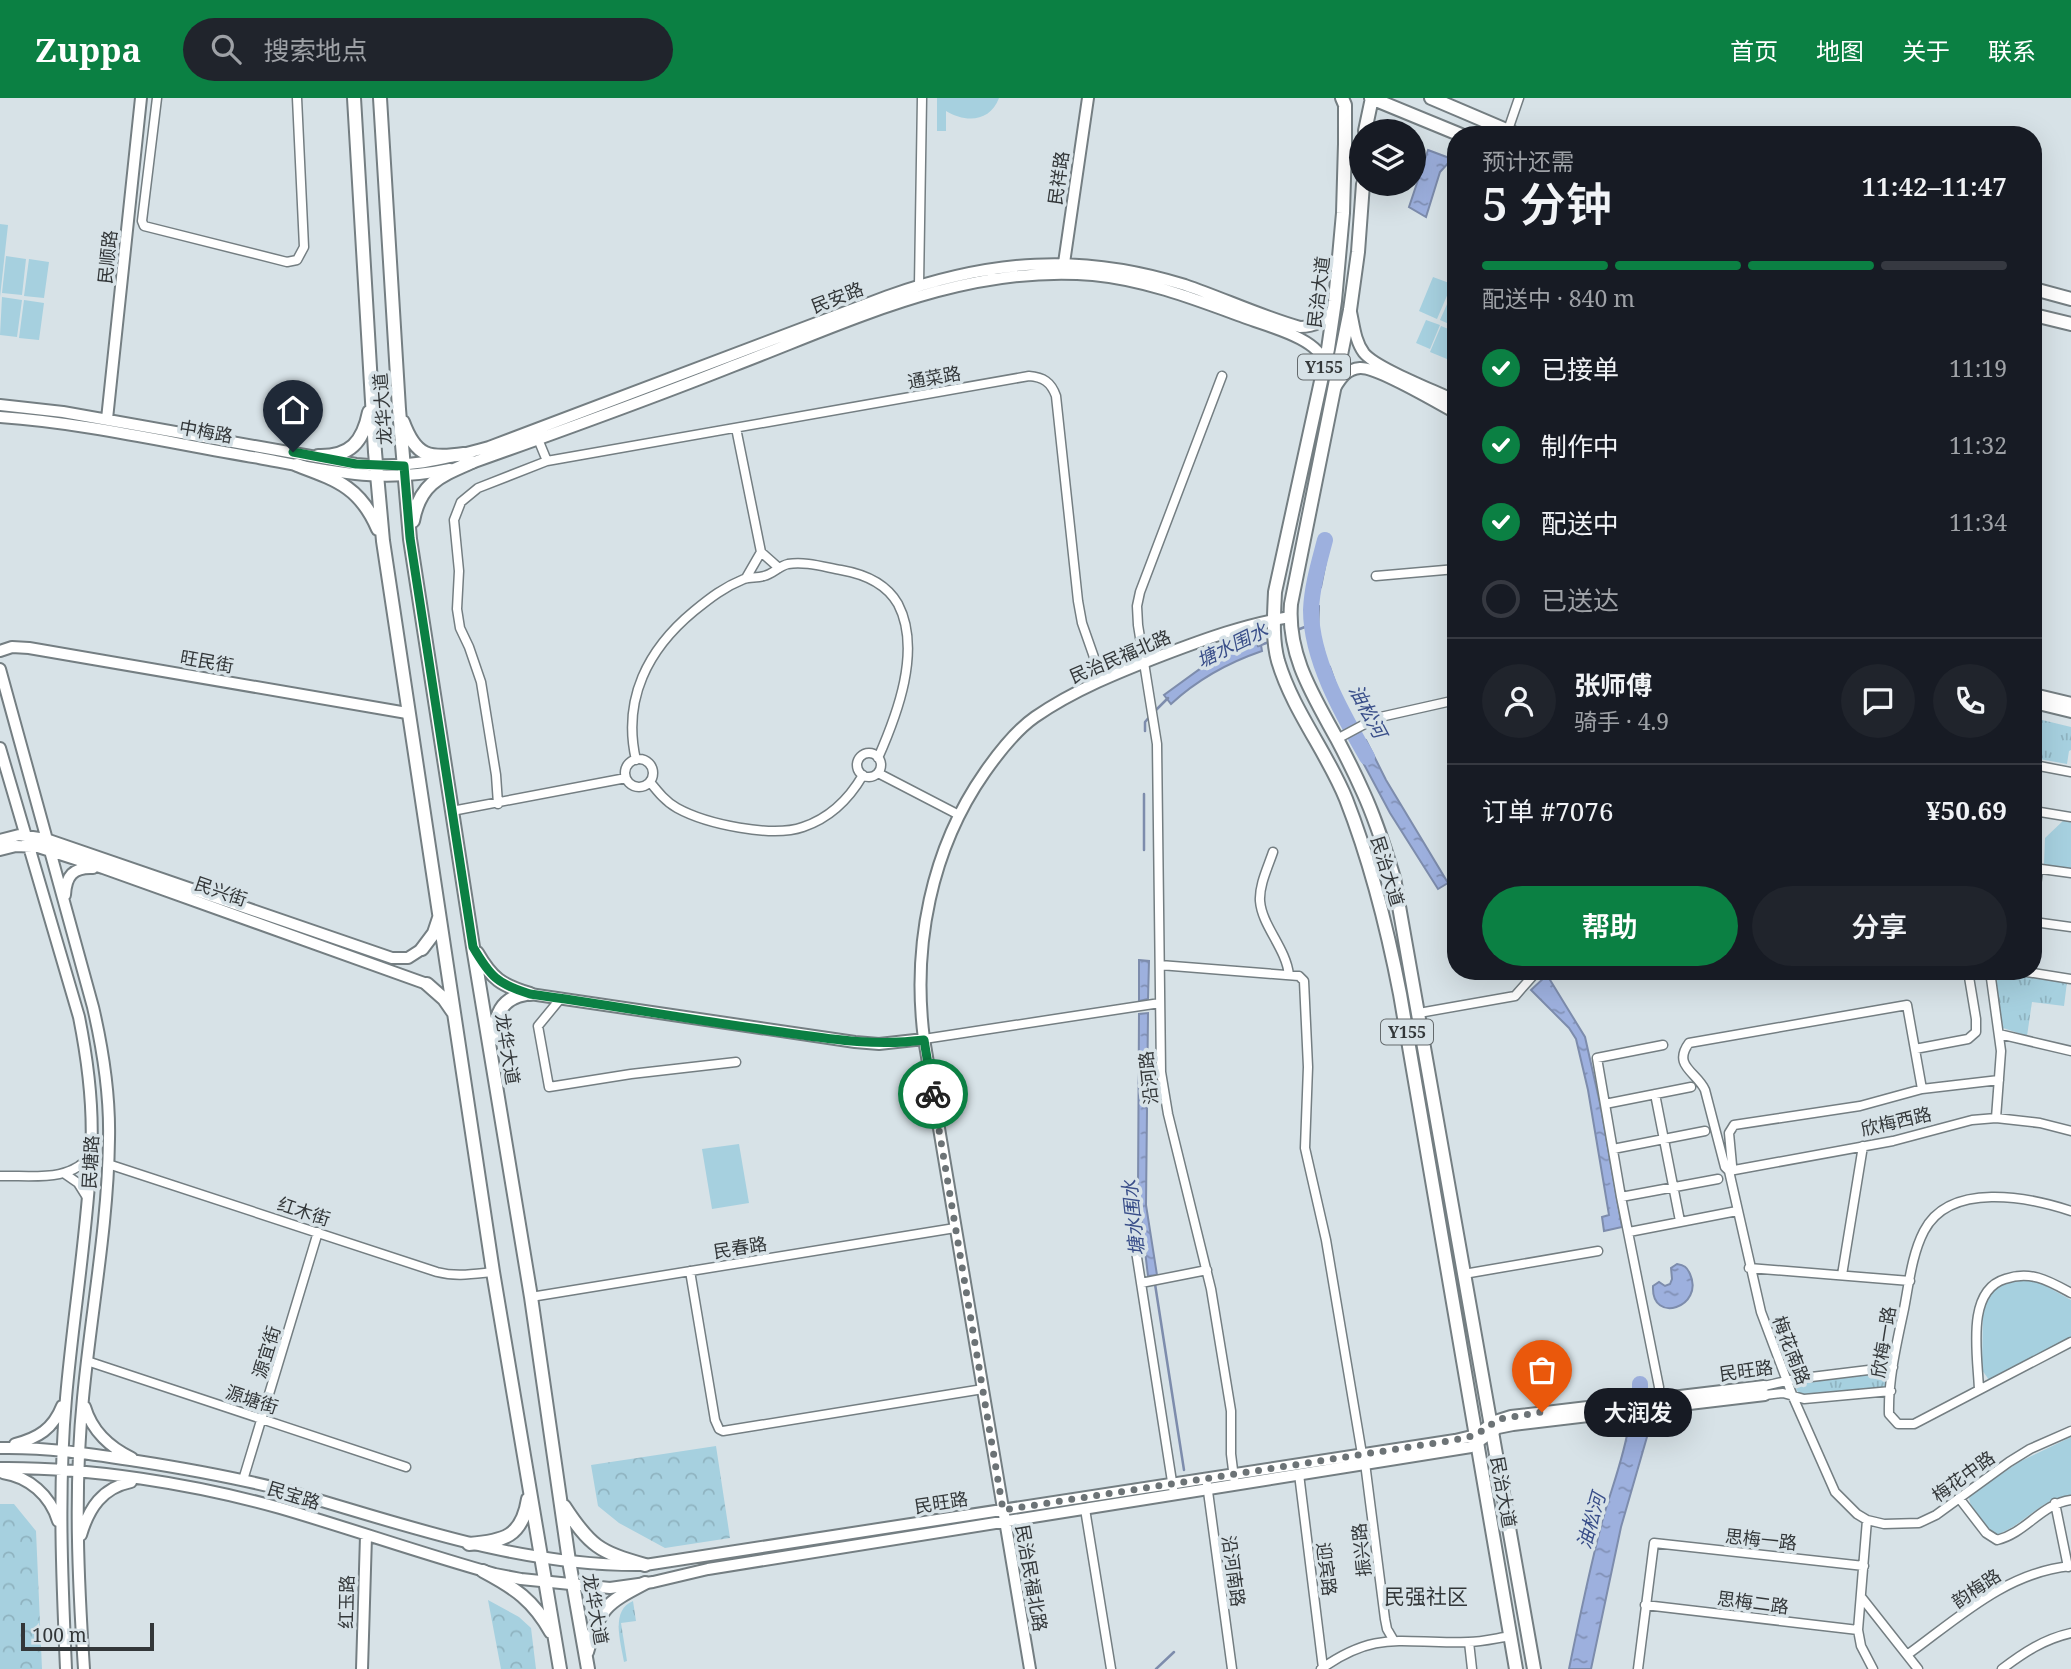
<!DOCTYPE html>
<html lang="zh">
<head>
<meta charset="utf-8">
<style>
  :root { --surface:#171b24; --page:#20242c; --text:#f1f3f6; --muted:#9ea1a6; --line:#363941; --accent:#0b8043 }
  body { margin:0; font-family:"Noto Serif","Noto Sans SC",serif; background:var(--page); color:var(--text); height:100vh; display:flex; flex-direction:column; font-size:26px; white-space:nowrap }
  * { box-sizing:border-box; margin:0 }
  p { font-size:23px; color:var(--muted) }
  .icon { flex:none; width:38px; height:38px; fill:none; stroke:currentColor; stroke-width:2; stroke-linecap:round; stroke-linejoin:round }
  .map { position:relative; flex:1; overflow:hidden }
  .details { position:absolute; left:1447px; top:28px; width:595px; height:854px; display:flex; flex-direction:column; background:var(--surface); border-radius:28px; box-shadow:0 7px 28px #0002 }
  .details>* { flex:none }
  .tools { position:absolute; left:1349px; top:21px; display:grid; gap:14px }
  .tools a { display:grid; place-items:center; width:77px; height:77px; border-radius:50%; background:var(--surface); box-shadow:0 7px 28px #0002; font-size:35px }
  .scale { position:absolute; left:21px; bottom:18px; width:133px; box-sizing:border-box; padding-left:7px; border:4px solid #333739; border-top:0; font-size:19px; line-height:24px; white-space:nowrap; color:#333739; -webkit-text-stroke:5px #d7e2e7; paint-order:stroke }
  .pin { position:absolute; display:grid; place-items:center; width:60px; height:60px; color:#fff; margin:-72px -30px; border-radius:50% 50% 50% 0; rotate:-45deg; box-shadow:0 0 7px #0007 }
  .pin .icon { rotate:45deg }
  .courier { position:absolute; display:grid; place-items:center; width:70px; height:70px; margin:-35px; border:5px solid #0b8043; border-radius:50%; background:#fff; color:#222; box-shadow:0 2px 9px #0007 }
  .bubble { position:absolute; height:49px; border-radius:24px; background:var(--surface); box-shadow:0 7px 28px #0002; font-size:23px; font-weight:600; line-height:49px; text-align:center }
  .head em { font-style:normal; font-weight:600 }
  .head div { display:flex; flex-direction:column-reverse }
  .head { display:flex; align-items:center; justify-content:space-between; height:119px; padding:0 35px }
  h1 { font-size:46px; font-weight:600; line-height:52px }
  .bar { display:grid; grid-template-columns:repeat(4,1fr); gap:10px 7px; align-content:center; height:84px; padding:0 35px }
  .bar i { height:9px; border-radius:5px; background:var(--line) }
  .bar .active { background:var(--accent) }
  .bar p { grid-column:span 4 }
  .line { display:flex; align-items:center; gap:18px; padding:0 35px; border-top:2px solid var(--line) }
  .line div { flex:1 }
  .round { display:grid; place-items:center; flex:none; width:74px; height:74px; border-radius:37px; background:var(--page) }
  ol { padding:0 35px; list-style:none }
  li { display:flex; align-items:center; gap:21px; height:77px }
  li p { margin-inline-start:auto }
  li .icon { padding:7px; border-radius:50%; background:var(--accent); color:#fff; stroke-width:4 }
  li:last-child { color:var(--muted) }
  li i { width:38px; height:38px; border:4px solid var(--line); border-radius:50% }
  .button { display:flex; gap:14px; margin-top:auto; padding:14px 35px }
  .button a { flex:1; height:80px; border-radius:42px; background:var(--accent); color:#fff; font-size:28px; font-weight:600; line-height:80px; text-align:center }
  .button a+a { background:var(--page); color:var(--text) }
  header { display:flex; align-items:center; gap:42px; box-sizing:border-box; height:98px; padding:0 35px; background:var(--accent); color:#fff }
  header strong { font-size:33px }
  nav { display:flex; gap:38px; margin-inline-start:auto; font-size:24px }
  .search { width:490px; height:63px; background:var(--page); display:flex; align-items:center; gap:18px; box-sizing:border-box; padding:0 24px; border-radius:38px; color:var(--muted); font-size:26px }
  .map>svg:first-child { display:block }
</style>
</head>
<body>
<header>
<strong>Zuppa</strong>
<div class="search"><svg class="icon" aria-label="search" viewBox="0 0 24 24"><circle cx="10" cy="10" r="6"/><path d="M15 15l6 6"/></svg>搜索地点</div>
<nav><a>首页</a><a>地图</a><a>关于</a><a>联系</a></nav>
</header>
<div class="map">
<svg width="2071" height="1571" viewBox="0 0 2071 1571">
  <defs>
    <pattern id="grass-tufts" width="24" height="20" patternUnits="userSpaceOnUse" patternTransform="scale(1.75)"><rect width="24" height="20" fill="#a6d0df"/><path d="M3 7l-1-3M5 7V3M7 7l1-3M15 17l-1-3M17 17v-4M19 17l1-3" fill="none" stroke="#8fb3c0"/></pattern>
    <pattern id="park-crowns" width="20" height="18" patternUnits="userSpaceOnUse" patternTransform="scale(1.75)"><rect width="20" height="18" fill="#a6d0df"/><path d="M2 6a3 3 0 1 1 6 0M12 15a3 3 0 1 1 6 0" fill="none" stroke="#8fb3c0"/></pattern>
    <pattern id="water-ripples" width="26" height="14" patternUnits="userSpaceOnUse" patternTransform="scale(1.75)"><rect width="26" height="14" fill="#9db0de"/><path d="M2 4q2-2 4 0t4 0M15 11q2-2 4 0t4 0" fill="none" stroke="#8190b5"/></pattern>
  </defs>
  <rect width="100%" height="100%" fill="#d7e2e7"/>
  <path fill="url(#grass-tufts)" d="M2034,620L2071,629V652L2069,653L2067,666L2034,660Z
    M2008,876L2067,884L2064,908L2032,904L2027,938L2003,930L1996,885L1998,880Z
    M1884,1274L1888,1279L1885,1290L1808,1299L1800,1297L1796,1291L1798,1285L1802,1284Z
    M633,1503L636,1523L621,1525L627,1563L624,1564C621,1545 610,1512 633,1503Z"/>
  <path fill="url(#park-crowns)" d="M716,1348L730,1440L665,1450L619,1425L598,1408L591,1367Z
    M0,1406H14L36,1433L42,1571H0Z
    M488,1502L519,1519L531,1530L536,1571H501Z"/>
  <path fill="#a6d0df" d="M937,0H999C990,24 966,25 946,13V33H937Z
    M0,126L8,127L0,199Z
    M6,158L26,161L22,197L2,195Z
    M29,161L49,164L44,200L24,198Z
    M1433,179L1452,186L1437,221L1419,213Z
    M1455,188L1456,189V229L1440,222Z
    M2,199L22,202L17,239L0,237Z
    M24,202L44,205L39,242L19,240Z
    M1426,222L1440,227L1430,251L1416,245Z
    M1441,228L1456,234L1447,261L1430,254Z
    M2066,720L2071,721V772L2044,766L2045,740Z
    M739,1046L749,1105L712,1111L702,1051Z
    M2026,1182L2039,1184L2071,1202V1241L1989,1282L1982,1272L1983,1209L1992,1192L2003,1186Z
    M2071,1339V1397C2039,1401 2025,1427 1996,1437C1985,1432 1969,1411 1969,1398L2019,1364Z"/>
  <path fill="url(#water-ripples)" stroke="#7d8cac" stroke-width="2" d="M1428,52L1452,61L1440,74L1426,119L1409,109Z
    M1320,441L1330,443L1321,489L1308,487Z
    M1306,505L1319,508L1318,534L1324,553L1312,557Z
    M1260,541L1262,553C1227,565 1198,581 1171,606L1164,597L1215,560Z
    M1330,569L1340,598L1353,623L1343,626L1318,572Z
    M1360,640L1366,642L1386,682L1448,785L1438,791L1390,715L1352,644Z
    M1139,862L1149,863L1148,901L1139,903Z
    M1547,877L1585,939L1601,1010L1622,1129L1604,1133L1602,1119L1609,1117L1588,992L1576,941L1569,930L1531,892Z
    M1148,915L1146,1107L1157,1177L1148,1178L1138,1093L1139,916Z
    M1677,1166C1684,1167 1687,1169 1690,1176C1705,1209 1651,1227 1653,1188L1659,1184L1665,1188L1670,1186L1672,1181L1671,1170Z
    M1651,1325L1621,1429L1591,1571H1569C1579,1522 1589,1473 1602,1424C1611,1391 1624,1360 1629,1326Z"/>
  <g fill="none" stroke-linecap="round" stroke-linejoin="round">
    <path stroke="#7d8cac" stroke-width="2.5" d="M1297,532L1310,527
      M1258,548L1272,543
      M1155,613L1168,600
      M1145,633V624L1151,617
      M1144,752V696
      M1155,1186L1184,1372
      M1156,1571L1174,1554"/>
    <path stroke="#9db0de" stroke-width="16" d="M1325,442C1319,465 1312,488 1311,512C1311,562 1343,617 1367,659
      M1635,1345L1640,1325V1286"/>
    <defs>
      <path id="street" d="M157,0L142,123L144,128L287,164L297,162L304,149L297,0
        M1508,32L1519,0
        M919,187L922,0
        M1222,278L1140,494L1137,508L1138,527L1157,646L1161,974L1168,1016L1211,1191L1231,1313V1356L1234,1380
        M736,330L761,454L779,470
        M538,341L547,363L1029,278C1043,279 1051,284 1056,298L1078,503L1082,525L1102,582
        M1376,478L1456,471
        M746,480L761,454
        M1337,641L1376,620L1456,602
        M857 667a12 12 0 1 1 24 0a12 12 0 1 1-24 0Z
        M625 675a14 14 0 1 1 28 0a14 14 0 1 1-28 0Z
        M636,662C622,601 648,551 694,513C710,500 724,489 744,481C750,479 757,480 764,478C773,476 779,468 788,466C805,463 824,469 841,472C864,476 886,485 898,506C922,552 897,617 878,660
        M2034,667L2071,674
        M878,675L959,717
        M650,684C658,694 666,704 677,710C706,726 772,740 803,729C830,720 849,701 863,677
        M498,706L496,677L481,584L469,549L460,530L457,511L459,473L454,422L461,404L478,390L547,363
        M452,713L626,680
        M2034,713L2071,719
        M1273,754C1268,769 1259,787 1260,803C1262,828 1286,850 1289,877
        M2034,770L2071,775
        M2034,805L2038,771
        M2034,824L2071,829
        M1160,867L1299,878L1304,883L1308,969L1305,1050L1326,1142L1362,1356L1365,1365L1385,1521L1387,1531L1394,1543
        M1990,873L2001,953L1996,1020
        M2021,873L2071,881
        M561,900L538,928L549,989L631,976L736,964
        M1907,907L1922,991L1860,1008L1734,1027L1729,1035L1732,1067L1729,1073L1725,1069L1705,992C1697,974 1672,968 1689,945Z
        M1419,915L1515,898L1537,873
        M1999,936L2071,953
        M924,941L1160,905
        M1915,951L1968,941L1976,934V921L1968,873
        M1922,991L1999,982
        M1655,996L1680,1123
        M1605,1006L1691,989
        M2071,1033L2040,1025L1996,1020L1972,1022L1893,1043L1729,1073L1761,1214L1793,1299L1835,1394L1857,1416L1867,1422L1884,1426L1919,1425L1936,1417L2009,1364L2030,1351L2071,1333
        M1613,1051L1705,1033
        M108,1066L437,1174C456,1179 473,1176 493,1174
        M65,1076L78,1085L88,1101
        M0,1078C30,1077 72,1085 91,1056
        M1621,1099L1718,1081
        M2071,1113C2029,1099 1950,1083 1924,1133C1912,1156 1909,1185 1904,1211C1897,1244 1888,1281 1889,1316L1898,1326H1914L2071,1244
        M1131,1121L1173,1390
        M1629,1134L1737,1113
        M1749,1170L1910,1183
        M690,1173L715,1322L719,1331L723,1333L983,1291
        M1464,1176L1598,1153
        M1842,1177L1863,1048
        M1141,1185L1207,1172
        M531,1199L955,1130
        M87,1263L406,1369
        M1764,1288L1795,1281L1893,1269
        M1979,1292C1978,1259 1965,1193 2005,1181C2031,1172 2049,1183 2071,1195
        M1765,1297L1783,1295L1804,1301L1891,1293
        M1658,1305L1659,1289L1621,1099L1597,960L1663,947
        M1299,1376L1323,1570
        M243,1382L318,1134
        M1207,1386L1232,1571
        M1959,1400L1986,1435L1997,1442C2026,1435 2041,1406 2071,1402
        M2055,1405L2068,1469
        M1085,1411L1111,1571
        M1867,1422L1858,1532L1861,1548L1873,1571
        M1862,1500L1918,1571
        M1645,1507L1858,1532
        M1469,1544L1472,1571
        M1907,1557C1957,1521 2006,1474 2071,1468
        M1321,1571C1379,1530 1405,1547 1468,1544C1482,1544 1497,1540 1511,1538
        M1638,1571L1654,1445L1864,1468
        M2002,1571C2023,1555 2044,1541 2071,1535"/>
      <path id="secondary" d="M1064,165L1088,0
        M1351,214C1354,227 1355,243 1364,255C1376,270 1436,293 1456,303
        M1335,290C1341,280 1347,271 1360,270C1378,269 1437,305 1456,315
        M0,307L63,314L356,366C405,371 442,362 489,349L888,198C990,162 1080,154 1185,187C1223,200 1261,218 1300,229C1314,229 1327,223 1334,210
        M0,319C87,325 174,346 259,360C328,373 380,386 450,371
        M107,321L141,0
        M466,367C556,335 645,303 733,268C851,223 964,166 1093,177C1146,182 1197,202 1246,220C1267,228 1321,241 1324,266
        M0,553L12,549L29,550L407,615
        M0,571L93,909C103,952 110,997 109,1041C108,1128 91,1214 83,1300C74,1390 78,1481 84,1571
        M2034,596L2071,605
        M2034,605L2071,614
        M0,650L79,919C88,964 94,1011 91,1057C87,1138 73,1219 66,1300C58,1390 62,1480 66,1571
        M0,742L19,737L46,741L392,860H408L422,851
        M0,752L16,748L38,749L103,770L427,886
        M65,797C66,778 73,769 93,770
        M530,896L855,944L879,946L924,941
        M85,1309C92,1333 111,1350 132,1360
        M15,1346C38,1340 53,1331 62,1308
        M0,1350C47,1349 91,1356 137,1363C188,1371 238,1380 288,1393C406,1427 520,1469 645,1467L1455,1342L1476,1337L1495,1323L1511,1318L1764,1288
        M0,1370C89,1369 194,1386 280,1410C352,1431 423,1456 495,1476L521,1481L610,1490L653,1484L708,1471L1471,1349L1498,1330L1513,1327L1765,1297
        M3,1375C29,1379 50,1397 58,1423
        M81,1437C89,1410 102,1390 131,1384
        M362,1571L366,1438
        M1030,1571L924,941C912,848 931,751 985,674C999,654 1015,633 1035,619C1074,592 1119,574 1163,557C1205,541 1246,526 1290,519"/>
      <path id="primary" d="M354,0L375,354L383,443L493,1174L560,1571
        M380,0L399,311L410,441L473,849L531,1199L569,1463L588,1571
        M1342,0L1345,7V46L1343,115L1335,203L1328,251L1275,494C1274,517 1272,541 1278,563C1293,613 1327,654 1346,701C1371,765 1387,829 1400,896L1516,1571
        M1371,0L1461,37
        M1431,0L1518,37
        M1365,33L1372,0
        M1363,86L1358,154L1350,212L1291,506C1287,557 1313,597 1337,641C1346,658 1355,676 1363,694C1376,722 1385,751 1394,780L1534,1571
        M2034,191L2071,201
        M2034,217L2071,226
        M403,324C416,359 429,361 464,356
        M318,358C350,359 363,344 369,314
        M297,367C337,382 360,389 378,431
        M413,423C420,385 440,378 472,364
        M422,851L434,835L439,820
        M477,855C492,881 501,887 530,896
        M427,886L444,901L453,914
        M492,941C496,918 500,900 526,896
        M564,1408C590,1448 599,1454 645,1467
        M469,1446C504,1443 522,1439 528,1401
        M483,1473C515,1490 533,1502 551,1534
        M587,1554C600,1509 605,1506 645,1485"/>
    </defs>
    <use href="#street" stroke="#747e82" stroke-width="11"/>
    <use href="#secondary" stroke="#747e82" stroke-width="14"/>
    <use href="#primary" stroke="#747e82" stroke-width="16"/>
    <use href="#street" stroke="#fff" stroke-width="8"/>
    <use href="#secondary" stroke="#fff" stroke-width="10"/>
    <use href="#primary" stroke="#fff" stroke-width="12"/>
  </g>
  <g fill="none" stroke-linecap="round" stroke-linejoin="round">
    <path stroke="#6c7376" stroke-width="7" stroke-dasharray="0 12.6" d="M933,996L1003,1412L1455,1342L1476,1337L1499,1321L1542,1314"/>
    <path stroke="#0b8043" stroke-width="9" d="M293,354L356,366L404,368L410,440L473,849C490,878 497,886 530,896C611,907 692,922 774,933C824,940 873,949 924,942L933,996"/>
  </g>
  <g text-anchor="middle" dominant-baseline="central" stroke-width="7" stroke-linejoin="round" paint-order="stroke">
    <g fill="#d7e2e7" stroke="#646a6d" stroke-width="2">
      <rect x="1298" y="256.5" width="52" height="25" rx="5"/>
      <rect x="1381" y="921.5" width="52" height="25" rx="5"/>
    </g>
    <g font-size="16" font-weight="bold" fill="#333739">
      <text x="1324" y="269">Y155</text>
      <text x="1407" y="934">Y155</text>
    </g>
    <g font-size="18" fill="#333739" stroke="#d7e2e7">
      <text transform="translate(1058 80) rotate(-82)">民祥路</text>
      <text transform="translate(107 159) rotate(-84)">民顺路</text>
      <text transform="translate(1318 194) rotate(-83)">民治大道</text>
      <text transform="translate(837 199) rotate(-21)">民安路</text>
      <text transform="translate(934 279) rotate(-10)">通菜路</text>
      <text transform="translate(382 311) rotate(-94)">龙华大道</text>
      <text transform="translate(206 333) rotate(10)">中梅路</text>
      <text transform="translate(1120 558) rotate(-23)">民治民福北路</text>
      <text transform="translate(207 563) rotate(10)">旺民街</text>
      <text transform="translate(1388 773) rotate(73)">民治大道</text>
      <text transform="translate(221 793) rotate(19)">民兴街</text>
      <text transform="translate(508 951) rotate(81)">龙华大道</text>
      <text transform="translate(1148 980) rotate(-96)">沿河路</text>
      <text transform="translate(1896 1023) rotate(-13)">欣梅西路</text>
      <text transform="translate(90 1064) rotate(-87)">民塘路</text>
      <text transform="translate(304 1113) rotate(18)">红木街</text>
      <text transform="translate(740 1149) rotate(-9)">民春路</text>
      <text transform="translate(1883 1244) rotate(-81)">欣梅一路</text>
      <text transform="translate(1792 1252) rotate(69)">梅花南路</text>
      <text transform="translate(266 1254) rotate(-73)">源宜街</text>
      <text transform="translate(1746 1272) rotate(-8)">民旺路</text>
      <text transform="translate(252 1301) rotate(18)">源塘街</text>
      <text transform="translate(1963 1378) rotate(-36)">梅花中路</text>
      <text transform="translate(1504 1394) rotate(80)">民治大道</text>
      <text transform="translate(294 1397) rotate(17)">民宝路</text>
      <text transform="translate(941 1404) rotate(-9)">民旺路</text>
      <text transform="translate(1761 1441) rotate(6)">思梅一路</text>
      <text transform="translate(1361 1452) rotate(-96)">振兴路</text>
      <text transform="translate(1327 1471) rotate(83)">迎宾路</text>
      <text transform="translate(1234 1473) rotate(82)">沿河南路</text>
      <text transform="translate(1032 1480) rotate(80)">民治民福北路</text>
      <text transform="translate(1976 1490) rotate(-34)">韵梅路</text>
      <text transform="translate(346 1504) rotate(-89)">红玉路</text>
      <text transform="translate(1753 1504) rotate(7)">思梅二路</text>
      <text transform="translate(596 1511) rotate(80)">龙华大道</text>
    </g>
    <g font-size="19" font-style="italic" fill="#394e89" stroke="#d7e2e7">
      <text transform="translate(1232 547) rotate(-26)">塘水围水</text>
      <text transform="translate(1368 613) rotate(62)">油松河</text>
      <text transform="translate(1133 1120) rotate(-96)">塘水围水</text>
      <text transform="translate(1591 1423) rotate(-74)">油松河</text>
    </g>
    <g font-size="21" fill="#333739" stroke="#d7e2e7">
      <text x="1426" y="1498">民强社区</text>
    </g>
  </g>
</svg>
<div class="tools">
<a><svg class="icon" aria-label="layers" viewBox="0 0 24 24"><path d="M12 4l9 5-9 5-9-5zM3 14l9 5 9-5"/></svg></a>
</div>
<div class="scale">100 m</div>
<div class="pin" style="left:1542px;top:1314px;background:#ea580c"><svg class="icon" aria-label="bag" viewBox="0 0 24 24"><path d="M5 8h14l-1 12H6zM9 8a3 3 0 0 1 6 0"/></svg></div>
<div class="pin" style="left:293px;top:354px;background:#1f2937"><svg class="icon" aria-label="home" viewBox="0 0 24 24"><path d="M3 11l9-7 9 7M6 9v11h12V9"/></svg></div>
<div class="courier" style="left:933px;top:996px"><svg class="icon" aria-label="bike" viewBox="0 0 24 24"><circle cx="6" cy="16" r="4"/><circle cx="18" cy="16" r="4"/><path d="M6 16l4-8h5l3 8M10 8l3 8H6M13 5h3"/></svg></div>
<div class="bubble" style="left:1584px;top:1290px;width:108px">大润发</div>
<section class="details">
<div class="head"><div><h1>5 分钟</h1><p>预计还需</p></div><em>11:42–11:47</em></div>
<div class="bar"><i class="active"></i><i class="active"></i><i class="active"></i><i></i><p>配送中 · 840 m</p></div>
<ol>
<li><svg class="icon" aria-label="check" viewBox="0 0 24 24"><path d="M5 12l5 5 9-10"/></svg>已接单<p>11:19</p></li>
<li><svg class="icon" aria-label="check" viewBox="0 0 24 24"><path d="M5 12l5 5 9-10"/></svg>制作中<p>11:32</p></li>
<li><svg class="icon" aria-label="check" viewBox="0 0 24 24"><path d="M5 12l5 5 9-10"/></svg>配送中<p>11:34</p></li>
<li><i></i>已送达</li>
</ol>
<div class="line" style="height:126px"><a class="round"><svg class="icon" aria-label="person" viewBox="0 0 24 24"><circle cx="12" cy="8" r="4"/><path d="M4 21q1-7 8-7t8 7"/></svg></a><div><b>张师傅</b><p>骑手 · 4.9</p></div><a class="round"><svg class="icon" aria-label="chat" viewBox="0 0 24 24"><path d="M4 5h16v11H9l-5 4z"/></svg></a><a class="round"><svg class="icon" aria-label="phone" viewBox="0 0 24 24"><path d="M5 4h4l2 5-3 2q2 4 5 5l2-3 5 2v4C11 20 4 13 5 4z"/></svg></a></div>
<div class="line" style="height:91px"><div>订单 #7076</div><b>¥50.69</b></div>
<div class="button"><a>帮助</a><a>分享</a></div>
</section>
</div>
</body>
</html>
